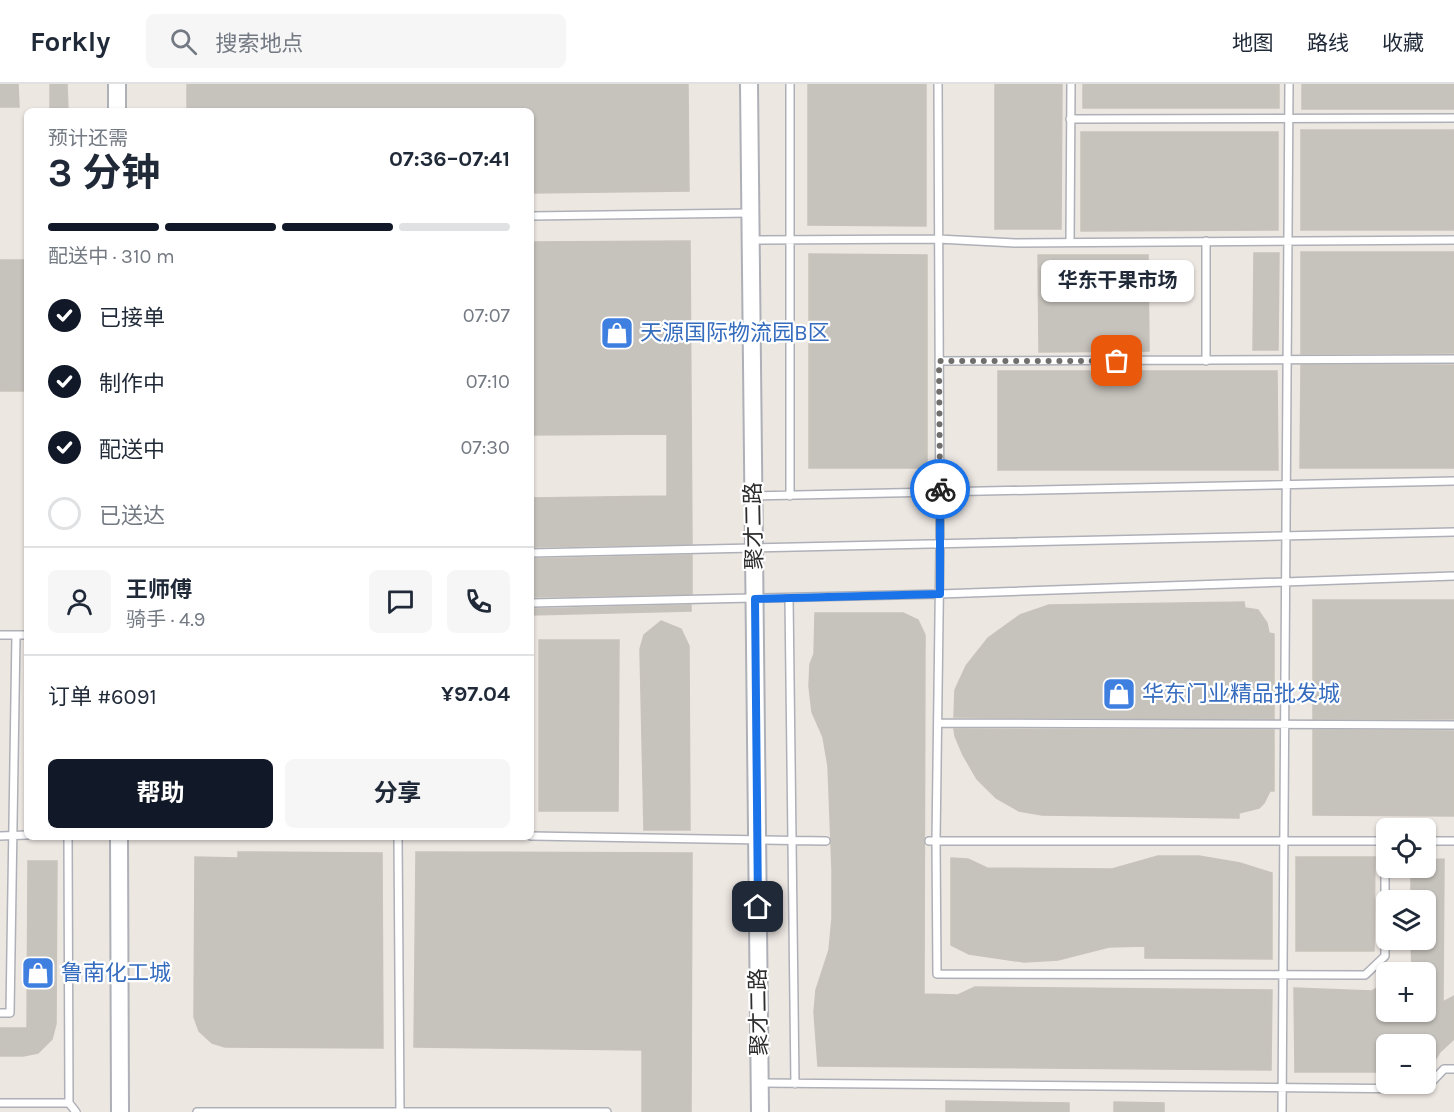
<!DOCTYPE html>
<html lang="zh">
<head>
<meta charset="utf-8">
<style>
  :root { --surface:#fff; --page:#f6f6f7; --text:#1f2937; --muted:#747a83; --line:#e0e1e3; --accent:#111827 }
  body { margin:0; font-family:Karla,"Noto Sans SC",sans-serif; background:var(--page); color:var(--text); height:100vh; display:flex; flex-direction:column; font-size:22px; white-space:nowrap }
  * { box-sizing:border-box; margin:0 }
  p { font-size:20px; color:var(--muted) }
  .icon { flex:none; width:33px; height:33px; fill:none; stroke:currentColor; stroke-width:2; stroke-linecap:round; stroke-linejoin:round }
  .map { position:relative; flex:1; overflow:hidden }
  .details { position:absolute; left:24px; top:24px; width:510px; height:732px; display:flex; flex-direction:column; background:var(--surface); border-radius:9px; box-shadow:0 2px 4px #0004 }
  .details>* { flex:none }
  .tools { position:absolute; left:1376px; top:734px; display:grid; gap:12px }
  .tools a { display:grid; place-items:center; width:60px; height:60px; border-radius:9px; background:var(--surface); box-shadow:0 2px 4px #0004; font-size:30px }
  .pin { position:absolute; display:grid; place-items:center; width:51px; height:51px; color:#fff; margin:-26px; border-radius:12px; box-shadow:0 3px 9px #0006 }
  .courier { position:absolute; display:grid; place-items:center; width:60px; height:60px; margin:-30px; border:4px solid #1a73e8; border-radius:50%; background:#fff; color:#222; box-shadow:0 2px 8px #0007 }
  .bubble { position:absolute; height:42px; border-radius:9px; background:var(--surface); box-shadow:0 2px 4px #0004; font-size:20px; font-weight:700; line-height:42px; text-align:center }
  .headline em { font-style:normal; font-weight:700 }
  .headline div { display:flex; flex-direction:column-reverse }
  .headline { display:flex; align-items:center; justify-content:space-between; height:102px; padding:0 24px }
  h1 { font-size:39px; font-weight:700; line-height:45px }
  .bar { display:grid; grid-template-columns:repeat(4,1fr); gap:9px 6px; align-content:center; height:72px; padding:0 24px }
  .bar i { height:8px; border-radius:4px; background:var(--line) }
  .bar .on { background:var(--accent) }
  .bar p { grid-column:span 4 }
  .line { display:flex; align-items:center; gap:15px; padding:0 24px; border-top:2px solid var(--line) }
  .line div { flex:1 }
  .round { display:grid; place-items:center; flex:none; width:63px; height:63px; border-radius:9px; background:var(--page) }
  ol { padding:0 24px; list-style:none }
  li { display:flex; align-items:center; gap:18px; height:66px }
  li p { margin-inline-start:auto }
  li .icon { padding:6px; border-radius:50%; background:var(--accent); color:#fff; stroke-width:4 }
  li:last-child { color:var(--muted) }
  li i { width:33px; height:33px; border:3px solid var(--line); border-radius:50% }
  .primary-button { display:flex; gap:12px; margin-top:auto; padding:12px 24px }
  .primary-button a { flex:1; height:69px; border-radius:9px; background:var(--accent); color:#fff; font-size:24px; font-weight:700; line-height:69px; text-align:center }
  .primary-button a+a { background:var(--page); color:var(--text) }
  header { display:flex; align-items:center; gap:36px; box-sizing:border-box; height:84px; padding:0 30px; background:var(--surface); border-bottom:2px solid var(--line) }
  header strong { font-size:28px }
  nav { display:flex; gap:33px; margin-inline-start:auto; font-size:21px }
  .search { width:420px; height:54px; background:var(--page); display:flex; align-items:center; gap:15px; box-sizing:border-box; padding:0 21px; border-radius:9px; color:var(--muted); font-size:22px }
  .map>svg:first-child { display:block }
</style>
</head>
<body>
<header>
<strong>Forkly</strong>
<div class="search"><svg class="icon" aria-label="search" viewBox="0 0 24 24"><circle cx="10" cy="10" r="6"/><path d="M15 15l6 6"/></svg>搜索地点</div>
<nav><a>地图</a><a>路线</a><a>收藏</a></nav>
</header>
<div class="map">
<svg width="1454" height="1028" viewBox="0 0 1454 1028">
  <rect width="100%" height="100%" fill="#ede7e2"/>
  <path fill="#c6c2bc" stroke="#c8c3bb" stroke-width="1.5" d="M0,0H18L19,23H0Z
    M50,0H67L68,27H50Z
    M187,0H688L689,107L531,109V27H187Z
    M808,0H926V142L808,141Z
    M995,0H1062L1061,145H995Z
    M1083,0H1279V24H1083Z
    M1302,0H1454V25H1302Z
    M1301,46H1454V146H1301Z
    M1081,48H1278V146L1081,147Z
    M690,157L692,460L531,463V414L667,412V350L531,351V158Z
    M1301,168H1454V269L1301,270Z
    M1254,169H1279L1278,266H1253Z
    M809,170L927,171V384H809Z
    M1038,171H1148L1149,267L1039,268Z
    M0,176H27V307H0Z
    M1301,281H1454V384H1300Z
    M998,287H1277L1278,386H998Z
    M692,471V510L531,513V475Z
    M1313,516H1454V635H1313Z
    M1244,518L1245,524L1258,526L1267,539L1269,549L1274,550V635L954,633L955,606L966,582L988,554L1020,531L1049,521Z
    M691,521V527L531,531V525Z
    M815,529H903L918,536L925,551L924,910L958,911L975,903L1272,906L1271,986L818,982L814,928L816,906L829,866L832,834V786L828,682L823,653L812,628L809,602L810,580L814,570Z
    M661,537L681,545L689,562L690,746H644L640,565L644,551Z
    M539,556H619L618,727H539Z
    M954,645L1274,646V707H1270L1264,719L1259,724L1239,729V734L1042,731L1019,727L996,714L977,695L963,671L955,652Z
    M1313,646L1454,647V732L1313,731Z
    M238,768L382,769L383,964L225,963L212,959L199,947L194,933L195,773L238,774Z
    M416,768L692,769L691,1028H642V966L414,963Z
    M1158,772H1199L1240,779L1272,789V875L1145,874V862L1109,863L1058,876L1024,878L969,870L951,861V774L968,775L987,784L1112,785Z
    M1296,773H1375L1374,867H1296Z
    M1444,775L1443,918L1454,912V955L1440,968L1425,992V960H1386V988H1295L1294,904L1372,907L1386,898V927H1425V888H1412L1411,855H1425V816H1411V783H1425V776Z
    M28,777H57L56,940L52,955L38,969L23,972H0V944H27Z
    M946,1017L1069,1019V1028H946Z
    M1114,1018L1164,1019V1028H1114Z"/>
  <g fill="none" stroke-linecap="round" stroke-linejoin="round">
    <defs>
      <path id="service" d="M938,0L940,460L936,757L937,890L1365,891L1385,872V757
        M1070,35L1454,34
        M531,132L750,129
        M751,156L938,155L1015,159L1454,156
        M1070,158L1071,0
        M939,277L1454,275
        M1206,277V157
        M754,412L1454,397
        M790,412V0
        M531,469L1454,448
        M789,514L795,1000
        M531,519L940,510L1454,492
        M0,551H27
        M938,639L1454,641
        M0,752L27,751
        M531,752L826,757
        M398,753L400,1028
        M929,757H1386
        M1425,757H1454
        M0,929H10L16,551
        M760,999L1425,1005L1444,985H1454
        M0,1019H69L68,753
        M69,1019L76,1028
        M197,1028H607
        M1282,1028L1289,0"/>
      <path id="tertiary" d="M117,0V27
        M749,0L760,1028
        M119,753L120,1028"/>
    </defs>
    <use href="#service" stroke="#aeb0b7" stroke-width="10"/>
    <use href="#tertiary" stroke="#aeb0b7" stroke-width="20"/>
    <use href="#service" stroke="#fff" stroke-width="7"/>
    <use href="#tertiary" stroke="#fff" stroke-width="16"/>
  </g>
  <g fill="none" stroke-linecap="round" stroke-linejoin="round">
    <path stroke="#706e6c" stroke-width="6" stroke-dasharray="0 10.8" d="M940,405L939,277H1117"/>
    <path stroke="#1a73e8" stroke-width="8" d="M758,823L755,515L940,510V405"/>
  </g>
  <defs>
    <symbol id="shop-square" viewBox="-11 -11 22 22"><rect x="-9" y="-9" width="18" height="18" rx="4" fill="#3f7fe0" stroke="#fff"/><path d="M-5-2.5h2.3a2.7 3.5 0 0 1 5.4 0H5L5.5 6h-11ZM-1.5-2.5h3a1.5 2.3 0 0 0-3 0Z" fill="#fff"/></symbol>
  </defs>
  <g fill-rule="evenodd">
    <use href="#shop-square" x="598" y="230" width="38" height="38"/>
    <use href="#shop-square" x="1100" y="591" width="38" height="38"/>
    <use href="#shop-square" x="19" y="870" width="38" height="38"/>
  </g>
  <g text-anchor="middle" dominant-baseline="central" stroke-width="4.5" stroke-linejoin="round" paint-order="stroke">
    <g font-size="22" fill="#366cbe" stroke="#fff" text-anchor="start">
      <text x="640" y="249">天源国际物流园B区</text>
      <text x="1142" y="610">华东门业精品批发城</text>
      <text x="61" y="889">鲁南化工城</text>
    </g>
    <g font-size="22" fill="#2d2d2d" stroke="#fff">
      <text transform="translate(754 442) rotate(-91)">聚才二路</text>
      <text transform="translate(759 928) rotate(-91)">聚才二路</text>
    </g>
  </g>
</svg>
<div class="tools">
<a><svg class="icon" aria-label="locate" viewBox="0 0 24 24"><circle cx="12" cy="12" r="6"/><path d="M12 2v4M12 18v4M2 12h4M18 12h4"/></svg></a>
<a><svg class="icon" aria-label="layers" viewBox="0 0 24 24"><path d="M12 4l9 5-9 5-9-5zM3 14l9 5 9-5"/></svg></a>
<a>+</a>
<a>−</a>
</div>
<div class="pin" style="left:1117px;top:277px;background:#ea580c"><svg class="icon" aria-label="bag" viewBox="0 0 24 24"><path d="M5 8h14l-1 12H6zM9 8a3 3 0 0 1 6 0"/></svg></div>
<div class="pin" style="left:758px;top:823px;background:#1f2937"><svg class="icon" aria-label="home" viewBox="0 0 24 24"><path d="M3 11l9-7 9 7M6 9v11h12V9"/></svg></div>
<div class="courier" style="left:940px;top:405px"><svg class="icon" aria-label="bike" viewBox="0 0 24 24"><circle cx="6" cy="16" r="4"/><circle cx="18" cy="16" r="4"/><path d="M6 16l4-8h5l3 8M10 8l3 8H6M13 5h3"/></svg></div>
<div class="bubble" style="left:1041px;top:176px;width:153px">华东干果市场</div>
<section class="details">
<div class="headline"><div><h1>3 分钟</h1><p>预计还需</p></div><em>07:36–07:41</em></div>
<div class="bar"><i class="on"></i><i class="on"></i><i class="on"></i><i></i><p>配送中 · 310 m</p></div>
<ol>
<li><svg class="icon" aria-label="check" viewBox="0 0 24 24"><path d="M5 12l5 5 9-10"/></svg>已接单<p>07:07</p></li>
<li><svg class="icon" aria-label="check" viewBox="0 0 24 24"><path d="M5 12l5 5 9-10"/></svg>制作中<p>07:10</p></li>
<li><svg class="icon" aria-label="check" viewBox="0 0 24 24"><path d="M5 12l5 5 9-10"/></svg>配送中<p>07:30</p></li>
<li><i></i>已送达</li>
</ol>
<div class="line" style="height:108px"><a class="round"><svg class="icon" aria-label="person" viewBox="0 0 24 24"><circle cx="12" cy="8" r="4"/><path d="M4 21q1-7 8-7t8 7"/></svg></a><div><b>王师傅</b><p>骑手 · 4.9</p></div><a class="round"><svg class="icon" aria-label="chat" viewBox="0 0 24 24"><path d="M4 5h16v11H9l-5 4z"/></svg></a><a class="round"><svg class="icon" aria-label="phone" viewBox="0 0 24 24"><path d="M5 4h4l2 5-3 2q2 4 5 5l2-3 5 2v4C11 20 4 13 5 4z"/></svg></a></div>
<div class="line" style="height:78px"><div>订单 #6091</div><b>¥97.04</b></div>
<div class="primary-button"><a>帮助</a><a>分享</a></div>
</section>
</div>
</body>
</html>
